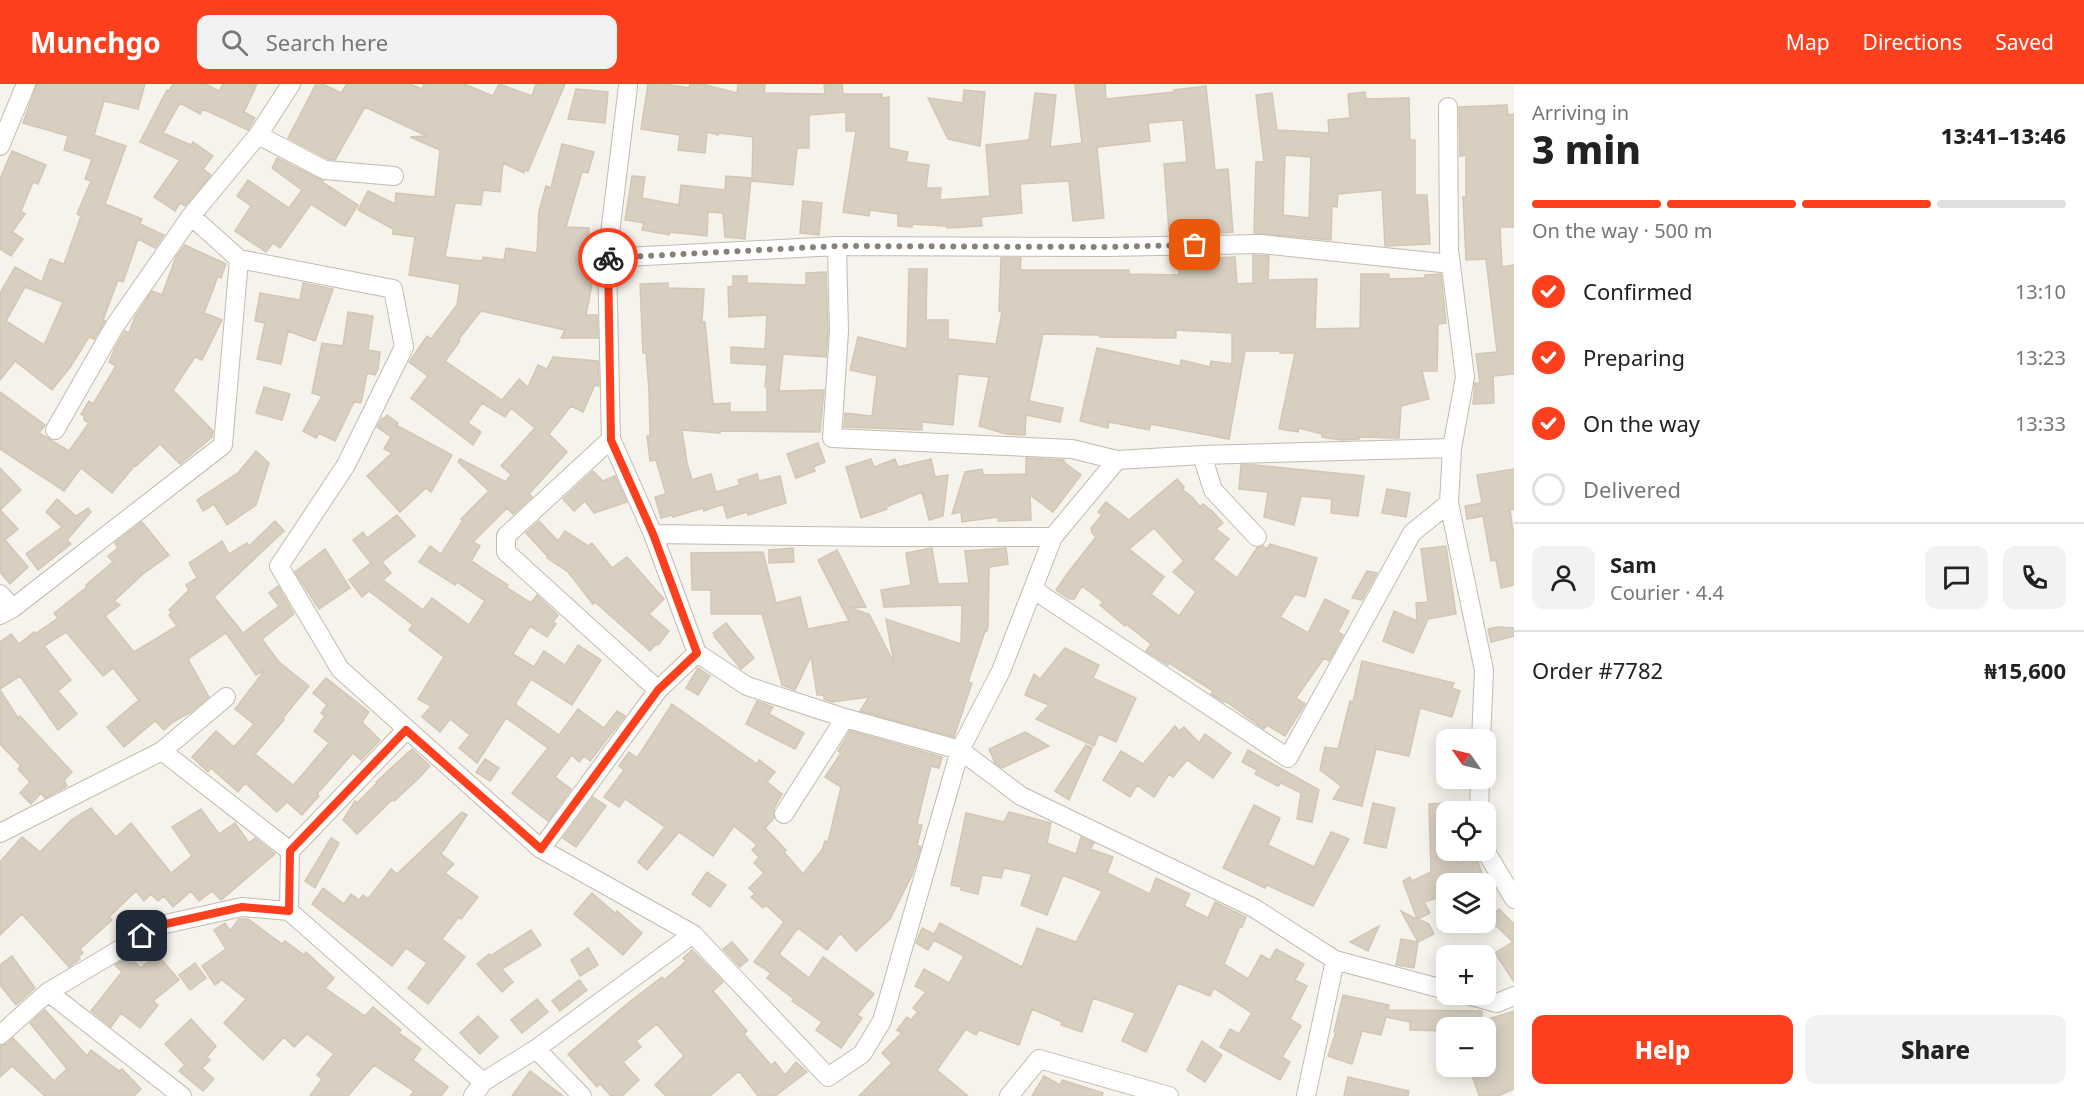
<!DOCTYPE html>
<html lang="en">
<head>
<meta charset="utf-8">
<style>
  :root { --surface:#fff; --page:#f2f2f2; --text:#222; --muted:#767676; --line:#e0e0e0; --accent:#fc3f1d }
  body { margin:0; font-family:"Noto Sans",sans-serif; background:var(--page); color:var(--text); height:100vh; display:flex; flex-direction:column; font-size:22px; white-space:nowrap }
  * { box-sizing:border-box; margin:0 }
  p { font-size:20px; color:var(--muted) }
  .icon { flex:none; width:33px; height:33px; fill:none; stroke:currentColor; stroke-width:2; stroke-linecap:round; stroke-linejoin:round }
  .map { position:relative; flex:1; overflow:hidden }
  .sheet { display:flex; flex-direction:column; background:var(--surface); width:570px }
  .sheet>* { flex:none }
  .needle { width:39px; rotate:304deg }
  .controls { position:absolute; left:1436px; top:645px; display:grid; gap:12px }
  .controls a { display:grid; place-items:center; width:60px; height:60px; border-radius:12px; background:var(--surface); box-shadow:0 3px 15px #0003; font-size:30px }
  .pin { position:absolute; display:grid; place-items:center; width:51px; height:51px; color:#fff; margin:-26px; border-radius:12px; box-shadow:0 3px 9px #0006 }
  .courier { position:absolute; display:grid; place-items:center; width:60px; height:60px; margin:-30px; border:4px solid #fc3f1d; border-radius:50%; background:#fff; color:#222; box-shadow:0 2px 8px #0007 }
  .overview em { font-style:normal; font-weight:800 }
  .overview div { display:flex; flex-direction:column-reverse }
  .overview { display:flex; align-items:center; justify-content:space-between; height:102px; padding:0 18px }
  h1 { font-size:39px; font-weight:800; line-height:45px }
  .bar { display:grid; grid-template-columns:repeat(4,1fr); gap:9px 6px; align-content:center; height:72px; padding:0 18px }
  .bar i { height:8px; border-radius:4px; background:var(--line) }
  .bar .active { background:var(--accent) }
  .bar p { grid-column:span 4 }
  .line { display:flex; align-items:center; gap:15px; padding:0 18px; border-top:2px solid var(--line) }
  .line div { flex:1 }
  .round { display:grid; place-items:center; flex:none; width:63px; height:63px; border-radius:12px; background:var(--page) }
  ol { padding:0 18px; list-style:none }
  li { display:flex; align-items:center; gap:18px; height:66px }
  li p { margin-inline-start:auto }
  li .icon { padding:6px; border-radius:50%; background:var(--accent); color:#fff; stroke-width:4 }
  li:last-child { color:var(--muted) }
  li i { width:33px; height:33px; border:3px solid var(--line); border-radius:50% }
  .button { display:flex; gap:12px; margin-top:auto; padding:12px 18px }
  .button a { flex:1; height:69px; border-radius:12px; background:var(--accent); color:#fff; font-size:24px; font-weight:800; line-height:69px; text-align:center }
  .button a+a { background:var(--page); color:var(--text) }
  header { display:flex; align-items:center; gap:36px; box-sizing:border-box; height:84px; padding:0 30px; background:var(--accent); color:#fff }
  header strong { font-size:28px }
  nav { display:flex; gap:33px; margin-inline-start:auto; font-size:21px }
  .search { width:420px; height:54px; background:var(--page); display:flex; align-items:center; gap:15px; box-sizing:border-box; padding:0 21px; border-radius:12px; color:var(--muted); font-size:22px }
  main { display:flex; flex:1; min-height:0 }
  .map>svg:first-child { display:block }
</style>
</head>
<body>
<header>
<strong>Munchgo</strong>
<div class="search"><svg class="icon" aria-label="search" viewBox="0 0 24 24"><circle cx="10" cy="10" r="6"/><path d="M15 15l6 6"/></svg>Search here</div>
<nav><a>Map</a><a>Directions</a><a>Saved</a></nav>
</header>
<main>
<div class="map">
<svg width="1514" height="1012" viewBox="0 0 1514 1012">
  <rect width="100%" height="100%" fill="#f6f3ec"/>
  <path fill="#d8cfc1" stroke="#d3c7b4" stroke-width="1.5" fill-rule="evenodd" d="M37,0H145L138,25L104,17L94,51L126,62L105,120L142,135L140,140L164,151L155,164L138,155L123,198L118,196L103,236L105,237L94,255L89,253L71,282L52,306L15,277L0,296V209L15,183L42,198L50,175L64,180L81,132L77,130L91,97L85,95L92,75L64,66L68,52L23,39ZM25,203L63,218L44,261L6,237Z
    M173,0H206L219,7L223,0H257L244,28L255,34L248,46L203,25L200,30L180,19L163,49L191,61L193,58L213,72L203,85L211,91L185,122L180,119L175,127L154,113L180,76L140,58L167,6L169,7Z
    M316,0H323L341,9L347,0H410L422,5L424,0H464L493,12L499,0L532,12L536,0H565L528,87L525,86L524,89L503,79L500,108L483,106L481,121L455,119L445,173L482,177L483,173L504,176L506,164L537,169L539,127L546,102L551,104L562,60L594,68L588,89L582,88L566,143L589,144L586,188L594,190L586,231H597L598,254H561L565,246L481,227L458,256L460,257L445,277L502,316L519,295L528,303L538,281L547,285L553,273L598,277L599,302L595,301L583,328L571,322L549,350L567,368L529,410L532,413L513,430L507,424L473,458L480,462L471,477L508,501L506,503L531,519L537,511L558,531L553,538L556,540L547,553L530,542L513,570L534,583L544,567L565,581L578,561L601,576L572,621L531,595L515,620L559,651L578,625L604,644L617,627L625,632L590,677L584,672L579,678L572,671L555,693L571,705L548,737L512,709L548,664L506,634L477,679L459,664L470,651L450,635L440,648L422,633L431,622L418,615L444,573L409,546L413,541L369,507L362,513L349,496L371,479L353,456L363,448L367,454L397,431L415,452L382,478L391,489L383,496L423,526L432,514L469,541L485,517L457,498L455,501L419,478L430,462L441,470L463,436L461,435L489,407L458,378L460,375L506,398L511,390L501,382L535,344L511,324L505,333L482,319L468,339L481,348L473,361L411,314L428,292L409,278L427,252L431,255L457,221L460,200L409,191L415,153L393,150V145L358,126L368,107L395,120L396,109L435,113L440,66L410,53L427,52L365,23L335,76L328,75L288,54Z
    M648,0H665L689,4L690,0H702L737,9L738,0H765L764,9L825,10L824,0H842L843,10H882V14L889,13V64L908,68L906,78L929,81L926,104H941L940,116L990,112L986,61L1029,56L1035,9L1056,11L1050,63L1082,59L1075,0H1105L1106,15L1174,8V6L1206,2L1215,86L1228,85L1233,148L1205,150L1204,145L1169,147L1164,80L1187,78L1183,36L1148,39L1150,57L1097,63L1104,134L1073,137L1069,97L1020,100L1022,129L981,133L982,142L947,144L946,142L912,140V143L898,142V130L870,126L869,132L843,128L856,47H846V28L809,31V64H797L793,101L752,97L753,53L719,49L718,51L707,48L705,69L678,66L680,51L641,45Z
    M576,5L608,8L605,39L568,35Z
    M964,6L985,8L980,62L948,55L928,14L963,19Z
    M1365,8L1366,15L1409,14L1410,56H1415V111H1427L1430,160L1385,162L1382,106L1338,110L1337,123L1332,122L1331,156L1254,149L1256,78H1264L1256,11L1272,9L1277,46L1329,49L1328,36L1350,34L1348,10ZM1285,71L1311,73L1309,134L1283,131Z
    M1507,21L1508,31L1514,30V143H1500L1502,183L1514,181V290L1493,292L1494,319L1473,320L1475,299H1480L1476,270L1497,268L1486,175L1466,176L1463,113H1466V71L1460,72L1459,23Z
    M12,67L46,81L38,100L33,98L21,127L25,130L12,148L23,155L11,172L0,165V95Z
    M277,74L323,97L322,98L358,121L345,142L311,120L280,164L273,159L266,168L235,147L251,122L237,112L248,96L289,124L302,106L272,84Z
    M632,92L645,93L642,114L679,121L681,101L725,106L726,92L751,94L745,155L725,153L723,129L708,128L707,152L670,148L669,151L642,146L644,139L625,136Z
    M803,117L822,119L819,151L800,149Z
    M185,161L226,180L221,194L218,192L204,229L222,236L202,276L195,273L173,306L213,347L212,353L180,380L160,360L136,382L135,381L112,409L81,384L64,407L0,365V308L45,341L39,349L69,367L89,339L84,336V332L81,330L89,317L93,320L116,282L109,278L115,264L125,247L129,249L135,233L152,207L162,211L176,173Z
    M1253,171L1269,172L1268,196L1317,195L1315,245L1360,244L1361,190H1389V195L1425,194V191L1441,190L1446,239L1438,240L1437,287H1422L1429,315L1401,322L1399,354L1359,353V355L1341,356L1322,353V350L1299,344L1298,348L1279,345L1295,269H1280V267H1245L1229,355L1151,340L1149,346L1109,338L1108,344L1080,337L1097,264L1180,282L1181,276L1210,283L1211,277L1232,280V249L1176,246V254L1100,253V251L1043,250L1029,317L1063,324L1060,338L1026,331L1025,351L1006,350L979,342L989,293L958,290L953,341L922,338V346L844,343L845,329L872,332L877,292L850,286L858,253L907,265L909,185H927L926,236H948V255L996,260L1002,228L999,227L1001,174H1021L1020,186H1129V190L1179,191V176H1212V174L1235,173L1237,200L1253,199Z
    M826,188L828,247L826,273L783,270L779,307L824,306L820,348L720,347V349L682,346L687,379L692,396L711,390L716,408L740,401L738,396L757,390L759,397L780,392L786,419L748,431L747,428L727,434L723,420L704,427L703,424L673,433L672,431L661,434L655,413L666,410L656,376L650,377L647,352H650L649,306L646,269H643L640,200L668,199V204L704,205L702,238H705L713,320L730,319V328H767V304L765,303L767,281L731,279V263L765,265L767,231L729,233L728,203L733,202V192H747V199L806,201V189Z
    M303,199L333,205L315,257L288,247L281,280L257,275L265,239L255,237L260,209L300,216Z
    M348,228L373,232L368,266L380,268L378,285L375,291L367,289L361,319L354,318L335,357L319,349L316,354L303,347L322,312L312,309L322,259L343,262Z
    M264,303L290,310L282,336L256,329Z
    M387,331L398,339L396,341L452,371L431,408L426,404L400,428L367,392L392,369L384,365L391,353L377,343L382,334L384,335Z
    M818,359L825,378L813,383L815,387L796,394L787,370Z
    M256,367L269,379L256,421L227,441L214,420L203,427L197,416L238,389Z
    M1026,374L1064,376L1065,379L1081,391L1053,428L1030,411L1031,436L998,437V433L962,438L961,428L952,430L965,388L982,385L983,391L1026,390Z
    M871,375L874,383L895,375L898,383L931,375L935,393L948,391L943,432L929,436L922,408L886,423L887,425L861,434L846,383Z
    M1241,381H1256L1364,392L1358,432L1331,429L1332,415L1301,412L1294,441L1264,433L1268,408L1239,405Z
    M0,384L21,406L0,426L18,445L5,456L28,483L10,500L0,488Z
    M1514,385V425L1510,426L1514,453V501L1501,504L1496,476L1491,477L1483,432L1467,435L1465,422L1482,419L1477,391Z
    M593,387L603,397L615,392L627,418L594,429L585,417L574,427L563,415Z
    M1177,395L1184,403L1183,406L1192,413L1200,423L1203,420L1213,428L1223,439L1216,445L1229,455L1213,475L1237,494L1257,464L1263,462L1267,465L1270,460L1317,474L1305,513L1295,510L1280,533L1308,549L1325,515L1349,527L1338,548L1343,551L1329,577L1324,574L1296,614L1305,620L1285,652L1267,641L1264,645L1225,617L1224,618L1211,610L1213,607L1169,579L1168,581L1146,567L1151,560L1126,540L1125,542L1100,521L1103,518L1082,502L1074,515H1069L1056,506L1067,490L1096,453L1092,449L1091,444L1102,431L1098,428L1106,418L1129,436ZM1154,444L1184,477L1173,488L1196,508L1179,532L1151,510L1164,493L1129,465Z
    M1387,405L1410,409L1406,433L1382,429Z
    M57,415L76,432L88,424L91,428L67,456L71,460L38,486L26,470L62,443L46,428Z
    M275,437L284,447L214,513L243,549L279,522L269,509L278,502L294,530L262,555L279,578L309,602L283,634L284,636L255,670L293,701L297,697L329,659L314,647L325,632L321,629L327,621L313,609L326,594L369,628L362,638L380,656L361,676L353,669L317,710L319,712L302,731L287,718L277,728L245,699L238,708L211,684L208,688L192,673L216,647L234,663L254,640L235,625L265,586L256,591L226,549L188,575L209,613L191,628L173,638L164,646L155,637L124,663L107,643L139,616L113,584L103,592L66,548L44,562L71,596L58,607L77,630L58,646L20,592L0,605V558L11,550L19,560L34,548L35,550L58,534L54,529L87,503L86,501L113,478L108,472L118,464L115,459L142,438L169,471L143,490L114,517L120,521L105,532L134,568L177,542L169,531L172,529L169,526L189,506L186,501L197,494L189,479L222,457L229,470L247,459L249,462Z
    M539,437L558,457L565,447L588,462L592,459L612,484L627,473L664,515L649,530L669,547L658,561L656,560L650,567L595,518L593,520L568,488L547,474L548,473L526,449Z
    M1446,462L1456,530L1428,535L1413,569L1383,557L1394,527L1417,537L1416,519L1428,518L1421,465Z
    M793,464L794,478L769,479V466Z
    M932,464L938,500L969,499L965,467L1006,464L1008,480L989,483L988,541L987,547H985L968,598L972,599L954,653L860,627L869,613L832,618L824,615V611H817L811,572L795,606L782,601L762,530H711V506H692L691,469L763,468L776,519L800,513L808,545L849,537L818,476L837,466L866,523L850,524L869,530L894,579L886,535L961,560L962,521L884,523L881,506L911,501L906,469Z
    M325,465L350,504L319,525L295,488Z
    M1367,487L1377,489L1362,516L1352,514Z
    M726,539L754,574L741,585L714,552L715,551L713,549Z
    M1497,543L1514,544V552L1491,558L1488,545Z
    M1065,564L1099,581L1093,594L1136,614L1116,658L1099,650L1094,662L1036,635L1049,621L1025,611L1034,590L1040,595Z
    M1362,577L1454,599L1452,604L1460,607L1452,633L1420,624L1409,672L1376,665L1362,722L1333,715L1341,702L1320,686L1325,663L1338,665L1350,617L1353,618Z
    M698,584L710,592L698,611L686,604Z
    M0,606L18,634L20,632L72,688L64,696L67,702L45,714L41,709L31,720L20,709L30,698L18,685L21,682L0,660Z
    M757,617L773,623L769,630L804,649L795,665L746,640Z
    M672,620L757,680L759,676L775,688L767,698L782,710L774,724V734L765,744L786,766L784,768L803,790L822,766L825,757L828,758L841,703L825,693L841,669L838,667L850,647L942,673L939,684L931,682L925,706L917,740L922,741L917,761L921,763L912,791L890,835L856,867L840,849L827,866L798,844L779,870L809,894L823,873L874,910L857,931L862,934L841,964L816,946L822,938L792,917L794,915L767,894L771,889L754,878L784,838L766,821L763,824L751,813L755,810L749,804L764,789L754,779L759,773L752,766L757,761L734,742L713,772L679,748L647,786L638,778L665,743L625,715L619,723L604,713L624,686L619,682L629,668L637,674Z
    M1175,642L1179,647L1184,643L1199,659L1205,650L1231,669L1213,694L1187,676L1173,693L1169,690L1154,713L1137,701L1130,713L1103,696L1121,667L1143,680Z
    M1025,648L1049,662L1002,684L995,679L989,665Z
    M1086,661L1092,664L1069,716L1055,707Z
    M412,665L430,682L418,695L394,717L392,716L357,750L343,736L355,717L357,719L377,699L376,698Z
    M1248,666L1319,706L1312,738L1297,735L1301,709L1281,699L1278,702L1255,690L1257,686L1242,678Z
    M485,675L499,684L490,697L476,688Z
    M593,713L606,722L576,763L563,754Z
    M1373,719L1395,724L1386,764L1364,759Z
    M1446,719V766H1458V779L1477,774L1485,800H1446V811L1424,818L1430,829L1418,835L1429,840L1434,850L1418,858L1401,827L1417,835L1403,797L1410,793L1412,797L1431,788L1429,720Z
    M1254,721L1280,734L1268,761L1314,783L1331,748L1349,755L1313,822L1267,801L1265,804L1223,784Z
    M91,724L116,753L131,739L171,789L192,772L172,743L201,725L219,750L235,739L249,759L255,754L275,770L221,816L212,807L199,817L191,807L173,823L164,812L158,817L151,810L144,817L136,807L109,833L112,836L80,865L83,869L78,873L80,875L69,883L22,830L0,851V778L22,753L40,768L71,736Z
    M462,728L467,731L441,770L454,780L445,789L478,813L461,835L459,833L442,855L465,873L428,920L408,904L427,879L406,864L392,882L312,820L323,804L344,820L351,810L359,816L363,811L368,815L391,785L397,790Z
    M1009,728L1051,739L1047,759L1076,770L1081,753L1094,759L1090,765L1113,773L1107,789L1150,810L1156,794L1190,810L1184,822L1208,834L1215,818L1246,833L1242,843L1240,842L1224,880L1248,895L1261,871L1270,876L1276,865L1304,880L1295,896L1307,902L1290,935L1301,942L1282,973L1290,978L1280,996L1220,963L1230,945L1239,950L1252,929L1214,904L1210,912L1178,899L1146,968L1122,957L1135,929L1093,914L1082,948L1061,941L1062,938L1032,925L1019,961L979,946L976,951L966,945L937,986L968,1012H859L892,979L882,969L902,949L897,946L907,933L911,936L918,928L913,924L926,908L915,902L924,885L949,899L964,872L934,856L928,866L916,859L922,844L934,850L940,839L1022,883L1037,844L1076,858L1102,807L1063,791L1047,831L1021,821L1032,790L1004,784L1001,794L982,791L978,810L961,806V803L951,801L966,729L1004,738Z
    M331,754L339,759L315,804L305,797Z
    M707,788L726,801L710,823L692,810Z
    M592,809L615,829L617,827L642,849L623,871L574,830Z
    M1499,825L1514,840V898L1495,869L1513,858L1489,835Z
    M239,835H248L282,860L285,857L304,871L306,868L334,894L325,904L365,932L373,923L401,946L399,949L421,965L413,976L448,1003L441,1012H410L414,1007L374,981L348,1012H310L322,995L317,991L334,970L307,950L294,963L284,953L263,976L224,939L246,915L222,896L215,901L202,882L226,865L214,846L225,839L230,847Z
    M1379,842L1368,867L1350,858Z
    M531,846L541,861L502,885L513,898L502,908L477,880L489,870L490,872Z
    M1401,855L1418,858L1414,884L1396,881Z
    M732,858L748,876L740,883L723,865Z
    M588,864L598,881L580,892L571,876Z
    M692,866L723,898L713,907L747,947L744,950L771,981L775,978L785,991L796,978L807,988L775,1012H758L739,987L710,1012H666L655,1001L684,972L657,940L636,957L641,963L623,978L639,996L622,1012H611L600,1000L597,1003L568,970L633,915L662,893L664,896L686,877L683,874Z
    M157,870L179,896L153,917L158,921L140,944L121,929L111,943L91,927L122,888L115,881L129,873L141,884Z
    M12,872L35,904L16,921L0,901V881Z
    M195,879L206,894L190,906L179,891Z
    M579,896L587,906L560,927L552,917Z
    M1343,911L1389,921L1388,926L1482,927V944H1446V947L1410,946V938L1386,933L1381,951L1362,947L1352,980L1328,972L1336,948H1334Z
    M537,915L548,928L522,949L511,936Z
    M45,926L87,972L91,966L119,987L122,985L141,1005L134,1012H45L12,982L0,993V962L7,960L13,954L54,997L67,985L30,939Z
    M1514,927V1005L1498,1012H1479L1469,982H1485V936Z
    M478,932L498,953L480,970L460,949Z
    M191,935L216,962L207,973L210,976L202,984L214,995L203,1007L179,987L185,981L165,960Z
    M1202,957L1222,971L1205,998L1187,986Z
    M530,987L563,1012H512Z
    M1044,992L1060,1001L1062,996L1103,1009L1102,1012H1032Z
    M1348,993L1409,1007L1408,1012H1344Z"/>
  <g fill="none" stroke-linecap="round" stroke-linejoin="round">
    <defs>
      <path id="minor" d="M628,2L607,174L611,355L653,450L697,569L747,602L845,634L960,666L1021,712L1254,824L1335,876L1446,906
        M1448,23L1449,166L1465,293L1452,364L1449,419L1484,586L1481,656
        M258,51L325,86L394,92
        M0,62L26,0
        M837,162L839,247L832,354L1072,365L1117,376L1202,371L1452,364
        M607,174L837,162L1107,163L1261,160L1451,180
        M239,175L393,205L404,263L346,381L279,482L340,585L541,765L693,850L828,993L862,970L882,937L960,666L1001,587L1053,453L1117,376
        M55,346L114,243L191,132L258,51L291,0
        M611,355L506,452V468L658,606
        M1202,371L1213,406L1257,453
        M653,450L884,453H1053
        M1034,506L1288,674L1412,449L1449,419
        M0,510L13,524
        M0,531L13,524L223,361L239,175L191,132
        M162,667L290,767
        M1479,728L1480,694
        M784,730L845,634
        M0,749L162,667L226,613
        M541,765L658,606L697,569
        M1485,766L1514,815
        M289,827L483,998
        M48,908L182,1012
        M1464,910L1497,919L1514,912
        M0,951L48,908L161,841L242,823L289,827L290,767L406,646
        M536,965L582,1012
        M473,1012L483,998L536,965L693,850
        M1009,1012L1039,975L1169,1012
        M1306,1012L1335,876"/>
    </defs>
    <use href="#minor" stroke="#c2bbae" stroke-width="20"/>
    <use href="#minor" stroke="#fff" stroke-width="18"/>
  </g>
  <g fill="none" stroke-linecap="round" stroke-linejoin="round">
    <path stroke="#878178" stroke-width="6" stroke-dasharray="0 10.8" d="M608,174L837,162L1107,163L1195,161"/>
    <path stroke="#fc3f1d" stroke-width="8" d="M142,852L161,841L242,823L289,827L290,767L406,646L541,765L658,606L697,569L653,450L611,356L608,174"/>
  </g>
</svg>
<div class="controls">
<a><svg class="needle" viewBox="-14 -14 28 28"><path d="M0-13l5 13h-10z" fill="#e53935"/><path d="M0 13l5-13h-10z" fill="#767676"/></svg></a>
<a><svg class="icon" aria-label="locate" viewBox="0 0 24 24"><circle cx="12" cy="12" r="6"/><path d="M12 2v4M12 18v4M2 12h4M18 12h4"/></svg></a>
<a><svg class="icon" aria-label="layers" viewBox="0 0 24 24"><path d="M12 4l9 5-9 5-9-5zM3 14l9 5 9-5"/></svg></a>
<a>+</a>
<a>−</a>
</div>
<div class="pin" style="left:1195px;top:161px;background:#ea580c"><svg class="icon" aria-label="bag" viewBox="0 0 24 24"><path d="M5 8h14l-1 12H6zM9 8a3 3 0 0 1 6 0"/></svg></div>
<div class="pin" style="left:142px;top:852px;background:#1f2937"><svg class="icon" aria-label="home" viewBox="0 0 24 24"><path d="M3 11l9-7 9 7M6 9v11h12V9"/></svg></div>
<div class="courier" style="left:608px;top:174px"><svg class="icon" aria-label="bike" viewBox="0 0 24 24"><circle cx="6" cy="16" r="4"/><circle cx="18" cy="16" r="4"/><path d="M6 16l4-8h5l3 8M10 8l3 8H6M13 5h3"/></svg></div>
</div>
<section class="sheet">
<div class="overview"><div><h1>3 min</h1><p>Arriving in</p></div><em>13:41–13:46</em></div>
<div class="bar"><i class="active"></i><i class="active"></i><i class="active"></i><i></i><p>On the way · 500 m</p></div>
<ol>
<li><svg class="icon" aria-label="check" viewBox="0 0 24 24"><path d="M5 12l5 5 9-10"/></svg>Confirmed<p>13:10</p></li>
<li><svg class="icon" aria-label="check" viewBox="0 0 24 24"><path d="M5 12l5 5 9-10"/></svg>Preparing<p>13:23</p></li>
<li><svg class="icon" aria-label="check" viewBox="0 0 24 24"><path d="M5 12l5 5 9-10"/></svg>On the way<p>13:33</p></li>
<li><i></i>Delivered</li>
</ol>
<div class="line" style="height:108px"><a class="round"><svg class="icon" aria-label="person" viewBox="0 0 24 24"><circle cx="12" cy="8" r="4"/><path d="M4 21q1-7 8-7t8 7"/></svg></a><div><b>Sam</b><p>Courier · 4.4</p></div><a class="round"><svg class="icon" aria-label="chat" viewBox="0 0 24 24"><path d="M4 5h16v11H9l-5 4z"/></svg></a><a class="round"><svg class="icon" aria-label="phone" viewBox="0 0 24 24"><path d="M5 4h4l2 5-3 2q2 4 5 5l2-3 5 2v4C11 20 4 13 5 4z"/></svg></a></div>
<div class="line" style="height:78px"><div>Order #7782</div><b>₦15,600</b></div>
<div class="button"><a>Help</a><a>Share</a></div>
</section>
</main>
</body>
</html>
